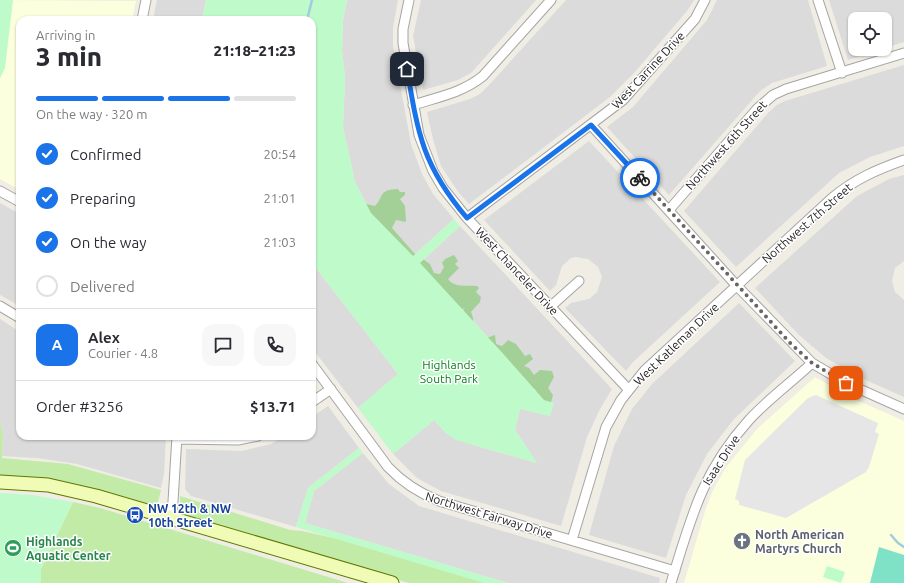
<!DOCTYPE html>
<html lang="en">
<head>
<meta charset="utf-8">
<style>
  :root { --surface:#fff; --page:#f7f7f7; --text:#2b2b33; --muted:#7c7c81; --line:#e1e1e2; --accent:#1a73e8 }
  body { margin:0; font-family:Ubuntu,sans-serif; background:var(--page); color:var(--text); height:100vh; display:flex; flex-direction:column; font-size:15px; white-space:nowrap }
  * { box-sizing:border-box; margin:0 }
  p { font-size:13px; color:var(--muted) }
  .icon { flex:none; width:22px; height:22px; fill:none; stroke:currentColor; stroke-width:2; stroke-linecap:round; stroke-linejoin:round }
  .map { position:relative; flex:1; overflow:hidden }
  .details { position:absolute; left:16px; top:16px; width:300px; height:424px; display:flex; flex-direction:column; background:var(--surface); border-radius:12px; box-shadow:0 1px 3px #0004 }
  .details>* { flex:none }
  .controls { position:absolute; left:848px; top:12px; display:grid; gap:8px }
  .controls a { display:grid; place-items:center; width:44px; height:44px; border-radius:8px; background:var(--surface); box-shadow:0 1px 3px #0004; font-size:20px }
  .pin { position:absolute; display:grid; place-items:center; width:34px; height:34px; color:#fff; margin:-17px; border-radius:8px; box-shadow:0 2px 6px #0006 }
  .courier { position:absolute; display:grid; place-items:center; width:40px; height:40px; margin:-20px; border:3px solid #1a73e8; border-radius:50%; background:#fff; color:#222; box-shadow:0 1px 5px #0007 }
  .overview em { font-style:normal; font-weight:800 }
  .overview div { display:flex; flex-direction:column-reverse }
  .overview { display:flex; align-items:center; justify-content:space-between; height:68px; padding:0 20px }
  h1 { font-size:26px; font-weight:800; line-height:30px }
  .bar { display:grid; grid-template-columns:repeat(4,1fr); gap:6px 4px; align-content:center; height:48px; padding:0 20px }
  .bar i { height:5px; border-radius:3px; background:var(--line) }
  .bar .selected { background:var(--accent) }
  .bar p { grid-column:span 4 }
  .line { display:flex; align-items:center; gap:10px; padding:0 20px; border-top:1px solid var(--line) }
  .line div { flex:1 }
  .round { display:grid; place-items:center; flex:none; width:42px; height:42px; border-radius:12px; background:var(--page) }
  ol { padding:0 20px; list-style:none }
  li { display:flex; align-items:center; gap:12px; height:44px }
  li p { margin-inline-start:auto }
  li .icon { padding:4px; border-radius:50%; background:var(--accent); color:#fff; stroke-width:4 }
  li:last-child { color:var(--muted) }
  li i { width:22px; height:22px; border:2px solid var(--line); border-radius:50% }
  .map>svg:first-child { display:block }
</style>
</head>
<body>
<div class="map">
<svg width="904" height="583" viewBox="0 0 904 583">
  <rect width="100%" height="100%" fill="#efede4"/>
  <path fill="#dcdbdb" d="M157,0H206L202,20H153Z
    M347,0H398L393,27V46L411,144L422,174L433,194L454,219L413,256L371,213L355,182L343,127L345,78L342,50L343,20Z
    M421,0H536L471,73L458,80L423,90L413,36Z
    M566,0H694L687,11L634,73L610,97L469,204L459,193L441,166L433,139L427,112L470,99L480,94L490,84Z
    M717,0H808L827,66L772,83L760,91L669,195L607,127L633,107L707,20Z
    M829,0H904V42L885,48V19H855V49H882L848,60Z
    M904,65V146L870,157L839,173L736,267L684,211L768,113L777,105L785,101Z
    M589,141L720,282L633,362L626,371L565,308L571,303L589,299L597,292L602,277L598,267L588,259L576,257L571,258L562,266L556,285L550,291L484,220Z
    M904,175V261L895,268L892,281L895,292L904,300V397L859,377L826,358L799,335L755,288L857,196L889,179Z
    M0,203L20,214V306L0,295Z
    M460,226L612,389L600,409L587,437L561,526L441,491L417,478L393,454L434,420L446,433L473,445L537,463L515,430L520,408L550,416L544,400L507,358L420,263Z
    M312,263L398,374L358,408L312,348Z
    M739,303L795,361L734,419L707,454L686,495L666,558L589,535L614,446L632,409L652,384Z
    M0,319L20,332V436H166L164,474L161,488L77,464L37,458L2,456L3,435L0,421Z
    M328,406L359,448L308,488L296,527L191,496L185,489L186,449L242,451L271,444L284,436H312V417Z
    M363,453L389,484L419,506L660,578L659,583H508L305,523L314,491Z"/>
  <path fill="#fbffdd" d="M0,0L136,1L132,20H20V190L0,179Z
    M815,377L852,398L904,421V583H684L705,511L713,490L726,467L757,429Z"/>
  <path fill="#c2eba8" d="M0,421L3,435L2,458L68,464L161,490L157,506L156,508L0,477Z
    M180,496L290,530L302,531L347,541L489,583H409L187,518L181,513Z
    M73,502L100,508L348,583H41V569Z"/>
  <path fill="#a2d097" d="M312,112L330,138L343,149L346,166L350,176L366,204L375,206C385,195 378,190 398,189L400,192H405V195L400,199L405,206L406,222L396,220L392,228L414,253L430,264L434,273L440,274L444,267L442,263L445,259L454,255L458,261L455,264L459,268L448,279C454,288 467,285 477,286L479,288L476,292L481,297L480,302L471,312L473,318V324C466,328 462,328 456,323L455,319L465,308L455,312L452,310L447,313L443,309L435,310L432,315L435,324L439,326L444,320L451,326C448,332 446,337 451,342L456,340C462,341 463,346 461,351H467L468,361L476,359L481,365L484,364L480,357L485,349L479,348L481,340L495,335L496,344L502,346L508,340L516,344L525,356L530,354L533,359L524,366L529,368L534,375L540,370L552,371L554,377L548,388L553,395L551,402L542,404L535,389L529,388L518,404L510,410L497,404L491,406L483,401L480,390L468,381L448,373L442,365L432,371L427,366L422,352L414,351L404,343C410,337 411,331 418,325L417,315L405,314L391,321L387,320L376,293L365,281L357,270C358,266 361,262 362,258C364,245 344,218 336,208L319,205L317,200L321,191L319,179V159L312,152Z"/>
  <path fill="#bffbca" d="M0,0H13L5,68L0,78Z
    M206,0H347L343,20L342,50L345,78L343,127L355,182L371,213L413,256L454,219L460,226L420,263L507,358L544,400L554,403L550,416L520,409L515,430L537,463L456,440L446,433L434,420L393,454L358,408L398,374L312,263V20H202Z
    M359,448L363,453L314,491L305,523L508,583H484L296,527L308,488Z
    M0,493L32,495L73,502L41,569V583H0Z
    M827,566L845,572L841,583L823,577Z"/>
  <path fill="#7fe1c6" d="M879,547L904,555V583H870Z"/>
  <path fill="#e6e6e6" d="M816,395L878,423L875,432L879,434L869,467L866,472L786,518L739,505V501L735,499L745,460L808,398Z"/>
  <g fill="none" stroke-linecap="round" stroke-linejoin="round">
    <path stroke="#a3cade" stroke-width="2.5" d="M307,20L312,0
      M891,535L898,543L904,547"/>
    <defs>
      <path id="minor" d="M409,0L403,29V43L419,135L433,171L443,188L467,218L629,390
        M818,0L842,73
        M142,20L146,0
        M413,105C438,97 462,93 483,76L551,0
        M591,125L737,286L812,363L846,383L904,409
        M0,191L20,202
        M669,210L757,109L773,95L786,89L904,53
        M467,218L623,100L695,19L705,0
        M0,306L20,318
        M550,307L579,281
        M312,364L388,467C403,483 419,493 439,501L675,571
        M312,402L331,389
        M177,439L238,440L258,436
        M172,518L177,436
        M572,540L606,427L621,400L645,370L832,198C855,179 876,170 904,160
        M671,583C691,518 702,472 749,420C768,399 792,382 812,363"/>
      <path id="secondary" d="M0,482L48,485L96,496L392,583"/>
    </defs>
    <use href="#minor" stroke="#a5a5a5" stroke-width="11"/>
    <use href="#secondary" stroke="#5e7802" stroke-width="15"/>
    <use href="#minor" stroke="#fff" stroke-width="9"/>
    <use href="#secondary" stroke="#f0fbb6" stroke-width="13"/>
  </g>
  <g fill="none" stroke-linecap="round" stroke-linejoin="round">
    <path stroke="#676663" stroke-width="4" stroke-dasharray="0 7.2" d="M640,178L791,344L812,363L846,383"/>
    <path stroke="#1a73e8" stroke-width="5" d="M407,69C418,135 423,166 467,218L591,125L640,178"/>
  </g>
  <defs>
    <symbol id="bus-disc" viewBox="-11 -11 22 22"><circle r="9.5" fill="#1a4fb4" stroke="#fff"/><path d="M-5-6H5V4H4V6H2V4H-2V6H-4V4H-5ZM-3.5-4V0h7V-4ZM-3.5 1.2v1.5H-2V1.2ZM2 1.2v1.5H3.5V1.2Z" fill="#fff"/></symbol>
    <symbol id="church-disc" viewBox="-11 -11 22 22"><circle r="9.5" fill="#6b7280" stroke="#fff"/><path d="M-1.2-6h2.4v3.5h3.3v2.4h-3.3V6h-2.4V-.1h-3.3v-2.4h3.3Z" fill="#fff"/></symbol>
    <symbol id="stadium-disc" viewBox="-11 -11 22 22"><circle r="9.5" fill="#2e9e5b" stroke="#fff"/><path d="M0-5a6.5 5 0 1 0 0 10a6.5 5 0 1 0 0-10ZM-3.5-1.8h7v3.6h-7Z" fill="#fff"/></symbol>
  </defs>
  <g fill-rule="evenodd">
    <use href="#bus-disc" x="125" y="505" width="20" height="20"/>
    <use href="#church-disc" x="732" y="531" width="20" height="20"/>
    <use href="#stadium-disc" x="3" y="538" width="20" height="20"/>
  </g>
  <g text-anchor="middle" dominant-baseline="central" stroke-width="3" stroke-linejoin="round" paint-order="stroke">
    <g font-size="12" fill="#1e1e1e" stroke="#fff">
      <text transform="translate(648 70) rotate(-47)">West Carrine Drive</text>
      <text transform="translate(726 145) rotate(-48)">Northwest 6th Street</text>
      <text transform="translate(807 223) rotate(-41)">Northwest 7th Street</text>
      <text transform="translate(517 271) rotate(47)">West Chanceler Drive</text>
      <text transform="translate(676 344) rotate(-44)">West Katleman Drive</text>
      <text transform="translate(721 460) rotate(-57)">Isaac Drive</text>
      <text transform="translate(489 515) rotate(17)">Northwest Fairway Drive</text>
    </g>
    <g font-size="12" fill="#08801f" stroke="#fff">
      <text x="449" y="364">Highlands<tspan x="449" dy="14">South Park</tspan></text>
    </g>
    <g font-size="12" font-weight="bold" fill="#164399" stroke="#fff" text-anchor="start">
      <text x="148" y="508">NW 12th &amp; NW<tspan x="148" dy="14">10th Street</tspan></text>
    </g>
    <g font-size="12" font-weight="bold" fill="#5b616d" stroke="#fff" text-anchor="start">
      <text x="755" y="534">North American<tspan x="755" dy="14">Martyrs Church</tspan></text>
    </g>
    <g font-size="12" font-weight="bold" fill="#27864d" stroke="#fff" text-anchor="start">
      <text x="26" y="541">Highlands<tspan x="26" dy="14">Aquatic Center</tspan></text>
    </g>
  </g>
</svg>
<div class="controls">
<a><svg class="icon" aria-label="locate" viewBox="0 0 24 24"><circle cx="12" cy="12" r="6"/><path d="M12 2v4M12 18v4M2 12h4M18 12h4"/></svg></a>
</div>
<div class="pin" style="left:846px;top:383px;background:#ea580c"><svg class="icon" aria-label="bag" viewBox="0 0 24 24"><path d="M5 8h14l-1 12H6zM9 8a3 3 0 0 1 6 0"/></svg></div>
<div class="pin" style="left:407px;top:69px;background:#1f2937"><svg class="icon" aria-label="home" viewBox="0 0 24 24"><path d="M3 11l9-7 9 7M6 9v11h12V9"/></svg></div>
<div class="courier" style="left:640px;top:178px"><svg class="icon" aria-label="bike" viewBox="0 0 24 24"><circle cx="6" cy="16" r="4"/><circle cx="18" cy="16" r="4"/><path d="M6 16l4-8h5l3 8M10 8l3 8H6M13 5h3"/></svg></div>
<section class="details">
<div class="overview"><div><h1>3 min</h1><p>Arriving in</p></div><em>21:18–21:23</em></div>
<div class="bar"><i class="selected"></i><i class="selected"></i><i class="selected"></i><i></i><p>On the way · 320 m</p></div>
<ol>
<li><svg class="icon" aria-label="check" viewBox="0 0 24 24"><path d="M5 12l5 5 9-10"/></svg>Confirmed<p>20:54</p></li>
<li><svg class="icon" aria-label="check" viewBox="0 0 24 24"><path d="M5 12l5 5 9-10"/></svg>Preparing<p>21:01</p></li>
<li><svg class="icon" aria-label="check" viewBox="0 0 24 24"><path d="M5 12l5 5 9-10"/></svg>On the way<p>21:03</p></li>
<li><i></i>Delivered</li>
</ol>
<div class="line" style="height:72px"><b class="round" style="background:var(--accent);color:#fff">A</b><div><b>Alex</b><p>Courier · 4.8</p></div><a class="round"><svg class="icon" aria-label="chat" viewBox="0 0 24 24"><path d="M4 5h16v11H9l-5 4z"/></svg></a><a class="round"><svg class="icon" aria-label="phone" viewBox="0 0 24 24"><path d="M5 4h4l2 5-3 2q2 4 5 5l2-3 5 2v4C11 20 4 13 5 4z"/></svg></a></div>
<div class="line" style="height:52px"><div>Order #3256</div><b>$13.71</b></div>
</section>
</div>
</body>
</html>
